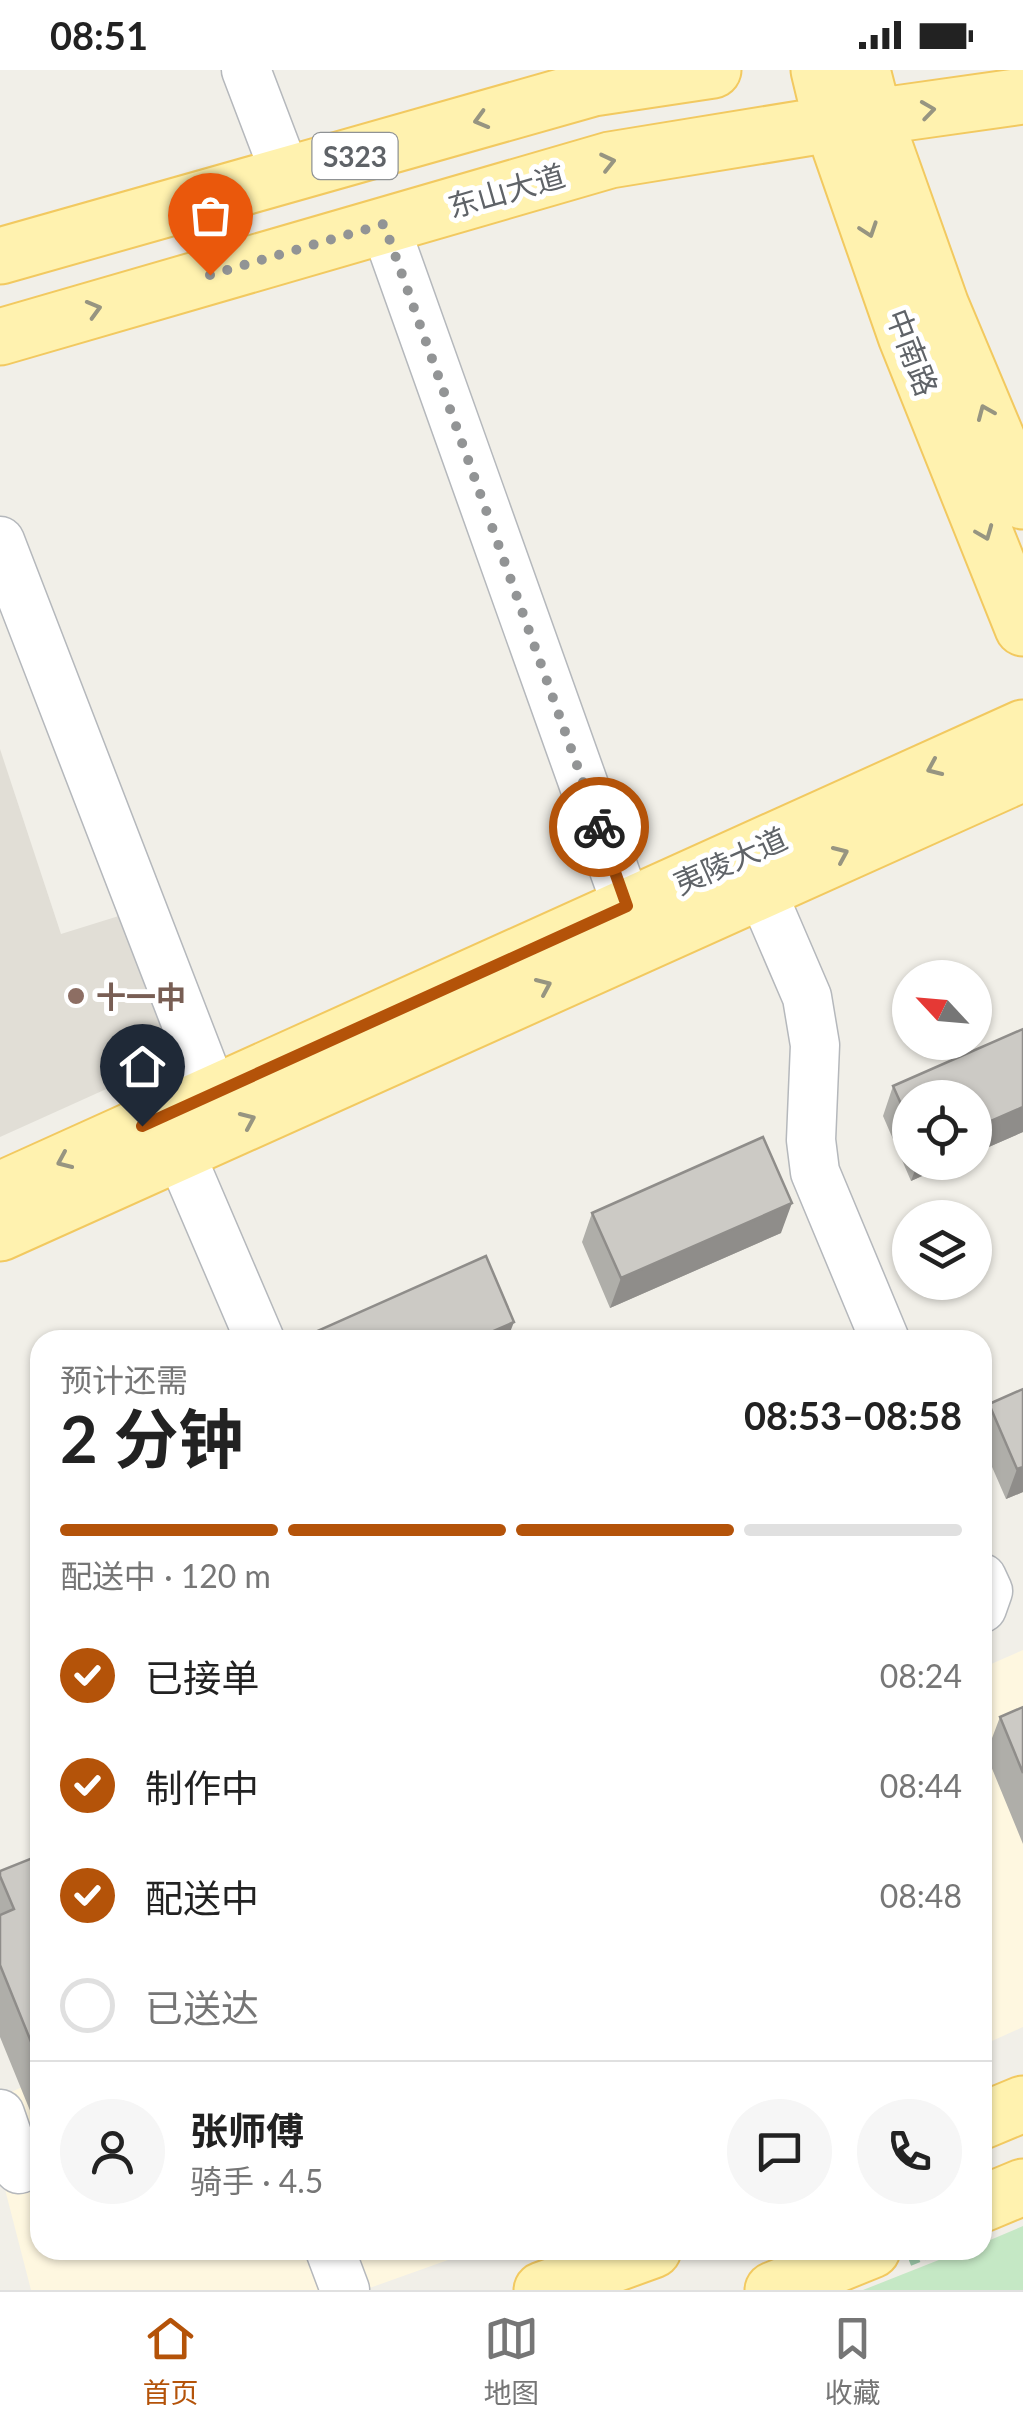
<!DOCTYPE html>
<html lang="zh">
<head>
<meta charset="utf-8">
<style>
  :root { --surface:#fff; --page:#f6f6f6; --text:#222; --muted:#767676; --line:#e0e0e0; --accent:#b45309 }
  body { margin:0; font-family:Lato,"Noto Sans SC",sans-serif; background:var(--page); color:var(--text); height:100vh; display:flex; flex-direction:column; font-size:38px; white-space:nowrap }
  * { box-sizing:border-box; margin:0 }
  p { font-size:32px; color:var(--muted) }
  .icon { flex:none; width:55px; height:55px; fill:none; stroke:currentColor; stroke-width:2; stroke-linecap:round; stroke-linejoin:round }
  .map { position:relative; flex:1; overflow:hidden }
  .panel { position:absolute; left:30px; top:1260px; width:962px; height:930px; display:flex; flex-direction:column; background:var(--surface); border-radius:30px; box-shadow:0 2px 8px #0004 }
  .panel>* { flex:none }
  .needle { width:65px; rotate:296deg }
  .fabs { position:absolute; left:892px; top:890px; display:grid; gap:20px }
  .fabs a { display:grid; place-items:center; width:100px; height:100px; border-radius:50%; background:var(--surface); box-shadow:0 2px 8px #0004; font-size:50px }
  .pin { position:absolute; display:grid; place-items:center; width:85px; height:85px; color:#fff; margin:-102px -42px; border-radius:50% 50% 50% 0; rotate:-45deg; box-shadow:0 0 10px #0007 }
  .pin .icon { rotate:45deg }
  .courier { position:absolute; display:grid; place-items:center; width:100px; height:100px; margin:-50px; border:8px solid #b45309; border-radius:50%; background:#fff; color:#222; box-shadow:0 2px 12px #0007 }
  .head em { font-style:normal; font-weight:700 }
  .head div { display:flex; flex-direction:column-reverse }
  .head { display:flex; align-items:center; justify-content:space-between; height:170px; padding:0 30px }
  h1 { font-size:65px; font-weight:700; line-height:75px }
  .bar { display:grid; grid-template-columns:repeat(4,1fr); gap:15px 10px; align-content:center; height:120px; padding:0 30px }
  .bar i { height:12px; border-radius:8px; background:var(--line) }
  .bar .selected { background:var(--accent) }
  .bar p { grid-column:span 4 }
  .line { display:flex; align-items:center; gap:25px; padding:0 30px; border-top:2px solid var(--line) }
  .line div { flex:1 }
  .round { display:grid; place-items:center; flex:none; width:105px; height:105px; border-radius:52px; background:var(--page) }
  ol { padding:0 30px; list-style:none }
  li { display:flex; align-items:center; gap:30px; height:110px }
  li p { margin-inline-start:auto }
  li .icon { padding:10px; border-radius:50%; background:var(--accent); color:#fff; stroke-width:4 }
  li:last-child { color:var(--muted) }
  li i { width:55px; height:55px; border:5px solid var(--line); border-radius:50% }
  .status { display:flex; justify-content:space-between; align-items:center; height:70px; padding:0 50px; background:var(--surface); direction:ltr }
  .status svg { height:28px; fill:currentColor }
  .tabs { display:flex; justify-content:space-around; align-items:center; height:140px; border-top:2px solid var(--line); background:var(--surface); font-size:28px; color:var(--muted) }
  .tabs a { display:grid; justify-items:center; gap:5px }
  .tabs .selected { color:var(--accent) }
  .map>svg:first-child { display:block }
</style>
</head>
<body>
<div class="status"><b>08:51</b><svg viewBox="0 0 49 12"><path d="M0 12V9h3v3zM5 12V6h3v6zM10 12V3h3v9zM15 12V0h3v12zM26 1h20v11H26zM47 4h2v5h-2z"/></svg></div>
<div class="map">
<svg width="1023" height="2220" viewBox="0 0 1023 2220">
  <rect width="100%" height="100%" fill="#f1efe8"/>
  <path fill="#fef7e0" d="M1023,1580V1957L983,1975L982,1598Z
    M40,2009V2180H476L364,2220H31L0,2100V2027Z"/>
  <path fill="#e1ded6" d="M0,679L61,864L122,845L175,988L0,1067Z"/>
  <path fill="#c5e8c5" d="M1023,2156V2220H863L964,2180H982L983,2173Z"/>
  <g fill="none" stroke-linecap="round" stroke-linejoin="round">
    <defs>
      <path id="minor" d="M246,0L286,105
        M384,154L627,836
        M0,471L213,1023
        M761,820L807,927L815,975L811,1070L815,1102L885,1270
        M179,1081L260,1270
        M982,1508L988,1521L982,1538
        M0,2044L19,2099L40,2091
        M330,2180L345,2220"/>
      <path id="major" d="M819,0L832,54L906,266L1023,558
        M862,0L874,47L941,236L1023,431
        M0,186L593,18L713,0
        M0,267L610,90L874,47L1023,26
        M0,1120L1023,658
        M0,1163L1023,703
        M982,2051L1023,2034
        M982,2134L1023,2117
        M542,2220L653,2180
        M773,2220L872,2180"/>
    </defs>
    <use href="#minor" stroke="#b5b8bc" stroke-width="51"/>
    <use href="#major" stroke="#f2c960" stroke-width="59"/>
    <path stroke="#9cc7a9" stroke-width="6" stroke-dasharray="10 5" stroke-linecap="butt" d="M910,2193L942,2180"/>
    <use href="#minor" stroke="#fff" stroke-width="48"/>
    <use href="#major" stroke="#fff2af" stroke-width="55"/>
  </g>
  <path fill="#afaea9" d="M1023,959V1062L975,1083L910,1028V1092H953L911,1111L883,1046L893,1016Z
    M592,1143L781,1163L610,1238L582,1172Z
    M1023,1319V1422L1006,1429L982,1374V1351L989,1334Z
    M1023,1637V1774L986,1684L1000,1647Z
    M40,1785V2065L0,1967V1801Z"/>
  <path fill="#8f8d8a" d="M1023,1037V1062L975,1083V1058Z
    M918,1092H953L911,1111Z
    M792,1133L781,1163L610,1238L621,1208Z
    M514,1252L507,1270H473Z
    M1023,1397V1422L1006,1429L1017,1399Z"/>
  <path fill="#cccac5" stroke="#8f8d8a" stroke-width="2.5" d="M1023,959V1037L975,1058V1028H910V1054L893,1016Z
    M763,1067L792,1133L621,1208L592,1143Z
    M486,1186L514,1252L473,1270H319L315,1262Z
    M1023,1319V1397L1017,1399L989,1334Z
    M1023,1637V1703L1000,1647Z
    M40,1785V1994L0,1895V1845L14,1839L0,1806V1801Z"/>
  <defs><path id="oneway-chevron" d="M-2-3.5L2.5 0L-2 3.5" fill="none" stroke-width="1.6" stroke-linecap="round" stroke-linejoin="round" transform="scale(2.5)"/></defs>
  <g stroke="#979581">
    <use href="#oneway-chevron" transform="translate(928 40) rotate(-8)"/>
    <use href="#oneway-chevron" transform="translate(481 50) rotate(164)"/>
    <use href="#oneway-chevron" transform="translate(608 92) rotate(-13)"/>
    <use href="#oneway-chevron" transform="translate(869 160) rotate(71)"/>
    <use href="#oneway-chevron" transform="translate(94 239) rotate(-16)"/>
    <use href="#oneway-chevron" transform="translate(985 342) rotate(-113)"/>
    <use href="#oneway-chevron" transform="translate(985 463) rotate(68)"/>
    <use href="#oneway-chevron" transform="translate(934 698) rotate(156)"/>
    <use href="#oneway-chevron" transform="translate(841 784) rotate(-24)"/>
    <use href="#oneway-chevron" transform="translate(544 916) rotate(-24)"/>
    <use href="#oneway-chevron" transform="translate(248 1050) rotate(-24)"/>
    <use href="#oneway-chevron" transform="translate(64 1091) rotate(156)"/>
  </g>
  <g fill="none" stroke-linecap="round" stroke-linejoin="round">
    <path stroke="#929495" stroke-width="10" stroke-dasharray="0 18" d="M210,205L384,154L599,757"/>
    <path stroke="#b45309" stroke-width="12" d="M142,1056L627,836L599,757"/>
  </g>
  <circle fill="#8d6e63" stroke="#fff" stroke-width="4" cx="76" cy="926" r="10"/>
  <g text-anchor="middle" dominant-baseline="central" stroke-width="10" stroke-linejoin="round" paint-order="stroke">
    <rect fill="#fff" stroke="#8f9295" stroke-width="2.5" x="312.5" y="63" width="85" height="46" rx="8"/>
    <g font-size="28" font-weight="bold" fill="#5f6368">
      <text x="355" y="86">S323</text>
    </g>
    <g font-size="30" fill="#5f6368" stroke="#fff">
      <text transform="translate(506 120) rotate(-16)">东山大道</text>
      <text transform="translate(913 282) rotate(69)">中南路</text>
      <text transform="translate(730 790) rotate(-24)">夷陵大道</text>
    </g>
    <g font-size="30" font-weight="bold" fill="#785e54" stroke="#fff" text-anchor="start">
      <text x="96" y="926">十一中</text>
    </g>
  </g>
</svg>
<div class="fabs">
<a><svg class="needle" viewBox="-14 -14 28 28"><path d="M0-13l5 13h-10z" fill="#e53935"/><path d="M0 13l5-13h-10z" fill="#767676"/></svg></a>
<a><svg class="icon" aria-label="locate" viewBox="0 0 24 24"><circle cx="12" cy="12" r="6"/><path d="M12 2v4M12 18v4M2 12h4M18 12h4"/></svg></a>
<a><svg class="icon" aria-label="layers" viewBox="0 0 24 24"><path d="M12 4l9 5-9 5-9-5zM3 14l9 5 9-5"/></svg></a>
</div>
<div class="pin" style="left:210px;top:205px;background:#ea580c"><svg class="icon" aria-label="bag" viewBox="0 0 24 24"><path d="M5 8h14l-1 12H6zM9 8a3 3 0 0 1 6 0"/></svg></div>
<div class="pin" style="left:142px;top:1056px;background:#1f2937"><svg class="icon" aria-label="home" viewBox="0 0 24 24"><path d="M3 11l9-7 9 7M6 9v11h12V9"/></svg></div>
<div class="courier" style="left:599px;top:757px"><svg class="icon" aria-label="bike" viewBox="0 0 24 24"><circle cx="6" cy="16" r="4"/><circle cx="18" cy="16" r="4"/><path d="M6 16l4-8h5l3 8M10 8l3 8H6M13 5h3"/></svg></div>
<section class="panel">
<div class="head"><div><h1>2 分钟</h1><p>预计还需</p></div><em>08:53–08:58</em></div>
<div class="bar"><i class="selected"></i><i class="selected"></i><i class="selected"></i><i></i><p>配送中 · 120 m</p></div>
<ol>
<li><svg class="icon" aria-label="check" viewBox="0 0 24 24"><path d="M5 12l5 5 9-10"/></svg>已接单<p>08:24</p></li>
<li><svg class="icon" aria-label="check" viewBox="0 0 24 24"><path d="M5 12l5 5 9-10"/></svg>制作中<p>08:44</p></li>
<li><svg class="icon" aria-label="check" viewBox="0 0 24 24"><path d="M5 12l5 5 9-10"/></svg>配送中<p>08:48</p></li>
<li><i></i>已送达</li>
</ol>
<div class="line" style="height:180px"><a class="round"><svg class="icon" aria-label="person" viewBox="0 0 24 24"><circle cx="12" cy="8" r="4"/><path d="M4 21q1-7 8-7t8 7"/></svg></a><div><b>张师傅</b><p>骑手 · 4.5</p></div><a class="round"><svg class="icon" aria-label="chat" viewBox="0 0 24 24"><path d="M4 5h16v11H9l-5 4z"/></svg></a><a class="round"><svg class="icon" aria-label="phone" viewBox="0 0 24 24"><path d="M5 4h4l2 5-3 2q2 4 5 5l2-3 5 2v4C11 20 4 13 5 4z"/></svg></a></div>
</section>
</div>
<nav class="tabs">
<a class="selected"><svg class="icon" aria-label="home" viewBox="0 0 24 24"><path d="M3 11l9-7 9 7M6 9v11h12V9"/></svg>首页</a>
<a><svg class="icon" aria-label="map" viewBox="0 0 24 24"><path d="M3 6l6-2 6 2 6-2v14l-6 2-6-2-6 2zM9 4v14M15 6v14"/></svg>地图</a>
<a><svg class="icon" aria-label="saved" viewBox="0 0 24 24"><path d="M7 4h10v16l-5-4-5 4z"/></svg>收藏</a>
</nav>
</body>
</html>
